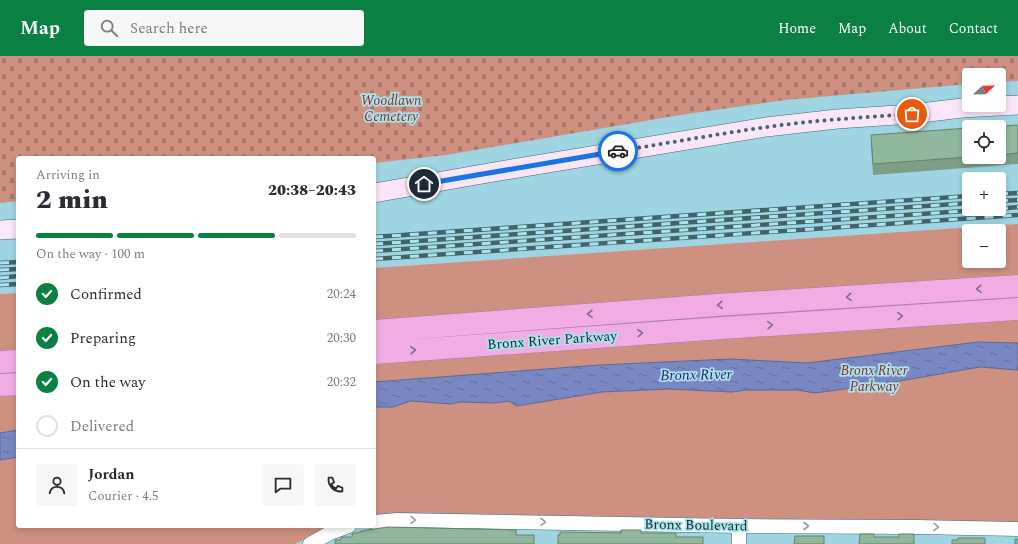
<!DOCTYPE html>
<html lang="en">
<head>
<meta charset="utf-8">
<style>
  :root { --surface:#fff; --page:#f7f7f7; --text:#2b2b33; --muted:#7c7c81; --line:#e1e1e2; --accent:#0b8043 }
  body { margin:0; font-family:Spectral,serif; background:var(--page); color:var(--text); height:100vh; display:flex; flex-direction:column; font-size:15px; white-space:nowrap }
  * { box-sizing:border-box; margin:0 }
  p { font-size:13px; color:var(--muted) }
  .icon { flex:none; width:22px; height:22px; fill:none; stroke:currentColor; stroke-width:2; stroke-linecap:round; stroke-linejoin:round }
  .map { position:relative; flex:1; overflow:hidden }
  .sheet { position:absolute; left:16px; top:100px; width:360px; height:372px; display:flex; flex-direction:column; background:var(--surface); border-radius:4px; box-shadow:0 2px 6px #0003 }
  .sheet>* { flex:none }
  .needle { width:26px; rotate:68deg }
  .controls { position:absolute; left:962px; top:12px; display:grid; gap:8px }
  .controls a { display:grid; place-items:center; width:44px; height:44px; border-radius:4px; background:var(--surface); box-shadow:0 2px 6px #0003; font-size:20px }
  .pin { position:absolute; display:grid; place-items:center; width:34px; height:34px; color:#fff; margin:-17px; border:2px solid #fff; border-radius:50%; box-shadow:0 1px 4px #0007 }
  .courier { position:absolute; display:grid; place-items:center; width:40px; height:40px; margin:-20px; border:3px solid #1a73e8; border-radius:50%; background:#fff; color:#222; box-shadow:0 1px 5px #0007 }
  .headline em { font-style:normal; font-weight:800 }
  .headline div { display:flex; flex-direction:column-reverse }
  .headline { display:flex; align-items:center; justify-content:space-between; height:68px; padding:0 20px }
  h1 { font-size:26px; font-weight:800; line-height:30px }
  .bar { display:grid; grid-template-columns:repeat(4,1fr); gap:6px 4px; align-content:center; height:48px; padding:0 20px }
  .bar i { height:5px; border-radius:3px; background:var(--line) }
  .bar .current { background:var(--accent) }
  .bar p { grid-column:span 4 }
  .line { display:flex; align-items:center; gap:10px; padding:0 20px; border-top:1px solid var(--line) }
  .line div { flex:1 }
  .round { display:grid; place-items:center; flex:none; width:42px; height:42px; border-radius:4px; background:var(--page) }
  ol { padding:0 20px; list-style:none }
  li { display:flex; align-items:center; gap:12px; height:44px }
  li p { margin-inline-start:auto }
  li .icon { padding:4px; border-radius:50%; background:var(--accent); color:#fff; stroke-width:4 }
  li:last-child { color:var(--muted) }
  li i { width:22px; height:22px; border:2px solid var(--line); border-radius:50% }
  header { display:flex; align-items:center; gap:24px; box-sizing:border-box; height:56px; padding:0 20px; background:var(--accent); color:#fff }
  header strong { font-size:19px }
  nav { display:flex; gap:22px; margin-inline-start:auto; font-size:14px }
  .search { width:280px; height:36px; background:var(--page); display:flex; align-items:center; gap:10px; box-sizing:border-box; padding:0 14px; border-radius:4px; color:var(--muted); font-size:15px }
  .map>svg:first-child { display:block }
</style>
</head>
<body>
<header>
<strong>Map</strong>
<div class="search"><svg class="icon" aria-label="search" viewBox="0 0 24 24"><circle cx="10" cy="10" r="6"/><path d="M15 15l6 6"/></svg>Search here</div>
<nav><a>Home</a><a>Map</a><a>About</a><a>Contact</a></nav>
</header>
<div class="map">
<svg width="1018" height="488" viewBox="0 0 1018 488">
  <defs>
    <pattern id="cemetery-stones" width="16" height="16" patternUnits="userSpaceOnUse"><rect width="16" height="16" fill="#ce9081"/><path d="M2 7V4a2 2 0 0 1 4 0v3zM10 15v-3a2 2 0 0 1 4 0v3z" fill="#a6766a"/></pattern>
    <pattern id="water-ripples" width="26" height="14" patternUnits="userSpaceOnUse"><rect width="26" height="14" fill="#7987c2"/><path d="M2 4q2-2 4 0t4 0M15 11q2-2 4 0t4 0" fill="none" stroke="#626f9e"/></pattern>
  </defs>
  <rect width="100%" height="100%" fill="#9fd5e2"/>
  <path fill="#ce9081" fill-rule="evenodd" d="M1018,168V467L402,457L374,460V212ZM969,175H999V205H969Z
    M18,237V470H331L295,488H0V238Z"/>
  <path fill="url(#cemetery-stones)" d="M0,0H1018V25L999,26V19H969V28L785,44L680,59L446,99L374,107V102H18V145L0,147Z"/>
  <path fill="url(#water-ripples)" stroke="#5b6b96" d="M978,286L1018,287V314L980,311L882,328L815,337L797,334H746L732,336L669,333L602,336L517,350L509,345L495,347L460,346L451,348L411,345L393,351H374V326L599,309L730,303L807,307Z
    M18,374V401L0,404V377Z"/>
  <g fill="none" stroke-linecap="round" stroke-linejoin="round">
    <defs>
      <path id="street" d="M374,466L397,464L739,470L916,471L1018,473
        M739,470V488
        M310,488L330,477L349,470"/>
      <path id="secondary" d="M374,137L494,116L766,71L837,63L912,58L962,52L1018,49
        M0,174L18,173"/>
      <path id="highway" d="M374,275L717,249L1018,230
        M374,297L722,272L1018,253
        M0,306L18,305
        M0,329L18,328"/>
    </defs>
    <use href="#street" stroke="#376b76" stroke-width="15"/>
    <use href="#secondary" stroke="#376b76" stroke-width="20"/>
    <use href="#highway" stroke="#a37ea4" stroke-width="23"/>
    <use href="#street" stroke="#fff" stroke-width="14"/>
    <use href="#secondary" stroke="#fae6f7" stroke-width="19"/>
    <use href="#highway" stroke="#f0ace3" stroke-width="22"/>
    <defs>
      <path id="rail" d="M999,138L1018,137
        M999,145L1018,144
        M999,153L1018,151
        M374,181L969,140
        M374,188L969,147
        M374,195L994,153
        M374,203L1018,159
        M0,207L18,206
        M0,214L18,213
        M0,222L18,220
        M0,229L18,228"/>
    </defs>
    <use href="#rail" stroke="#42636a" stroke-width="4.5"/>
    <use href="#rail" stroke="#ace3ef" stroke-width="3" stroke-dasharray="9" stroke-linecap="butt"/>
  </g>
  <path fill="#7d9e86" d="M1018,69V108L873,119L871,90V79L969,101H999V71Z"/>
  <path fill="#91b89c" stroke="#66816d" d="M1018,69V97L999,99V71H988Z
    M969,72V101L873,108L871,79Z
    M388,471L516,474V479H534V488H335V484H341V481H352V478L367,474Z
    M621,474H641V477H676V481H703V488H558V479H560V476L621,477Z
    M860,478H874V481H899V478H914V488H859Z
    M795,480H824V488H794Z
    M958,482H985V488H952V484H958Z
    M1015,483H1018V488H1015Z"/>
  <defs><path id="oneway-chevron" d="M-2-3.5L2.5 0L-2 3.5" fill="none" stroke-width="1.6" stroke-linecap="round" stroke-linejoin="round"/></defs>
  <g stroke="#826b89">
    <use href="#oneway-chevron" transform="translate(979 233) rotate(176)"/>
    <use href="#oneway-chevron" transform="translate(849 241) rotate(176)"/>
    <use href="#oneway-chevron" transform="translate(720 249) rotate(176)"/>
    <use href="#oneway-chevron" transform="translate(590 258) rotate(176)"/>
    <use href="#oneway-chevron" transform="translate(900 260) rotate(-4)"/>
    <use href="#oneway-chevron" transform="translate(770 269) rotate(-4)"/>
    <use href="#oneway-chevron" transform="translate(640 277) rotate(-4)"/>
    <use href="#oneway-chevron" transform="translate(413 294) rotate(-4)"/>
  </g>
  <g stroke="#959fa1">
    <use href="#oneway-chevron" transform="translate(413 464) rotate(1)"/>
    <use href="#oneway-chevron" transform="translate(543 466) rotate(1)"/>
    <use href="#oneway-chevron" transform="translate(806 470)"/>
    <use href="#oneway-chevron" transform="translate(936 471) rotate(1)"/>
  </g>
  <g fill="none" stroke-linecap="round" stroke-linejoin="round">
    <path stroke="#45666e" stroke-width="4" stroke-dasharray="0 7.2" d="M618,95C675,86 733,75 790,68C831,63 872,61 912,58"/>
    <path stroke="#1a73e8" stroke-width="5" d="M424,128L618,95"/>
  </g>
  <g text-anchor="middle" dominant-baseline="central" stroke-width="3.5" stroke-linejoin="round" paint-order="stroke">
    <g font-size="14" font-style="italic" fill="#842f1d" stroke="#ace3ef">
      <text x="391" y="44">Woodlawn<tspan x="391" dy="16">Cemetery</tspan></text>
      <text x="874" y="314">Bronx River<tspan x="874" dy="16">Parkway</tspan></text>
    </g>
    <g font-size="14" fill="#142a2f" stroke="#ace3ef">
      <text transform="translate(552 284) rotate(-4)">Bronx River Parkway</text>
      <text transform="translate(696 469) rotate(1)">Bronx Boulevard</text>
    </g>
    <g font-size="15" font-style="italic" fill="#21276e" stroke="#ace3ef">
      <text transform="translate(696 319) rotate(-1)">Bronx River</text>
    </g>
  </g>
</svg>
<div class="controls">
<a><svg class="needle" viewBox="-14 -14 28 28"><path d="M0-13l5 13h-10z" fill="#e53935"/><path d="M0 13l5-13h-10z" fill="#7c7c81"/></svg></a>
<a><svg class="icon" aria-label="locate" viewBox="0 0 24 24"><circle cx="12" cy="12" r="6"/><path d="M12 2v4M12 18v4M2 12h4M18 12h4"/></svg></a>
<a>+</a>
<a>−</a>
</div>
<div class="pin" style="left:912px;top:58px;background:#ea580c"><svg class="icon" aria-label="bag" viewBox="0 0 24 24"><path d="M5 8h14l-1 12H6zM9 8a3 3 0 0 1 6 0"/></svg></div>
<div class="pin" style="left:424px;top:128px;background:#1f2937"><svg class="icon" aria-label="home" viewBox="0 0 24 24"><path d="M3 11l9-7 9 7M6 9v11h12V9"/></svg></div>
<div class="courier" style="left:618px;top:95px"><svg class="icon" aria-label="car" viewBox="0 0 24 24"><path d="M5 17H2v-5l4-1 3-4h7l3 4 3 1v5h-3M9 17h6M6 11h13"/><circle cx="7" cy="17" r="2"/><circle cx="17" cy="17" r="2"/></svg></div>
<section class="sheet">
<div class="headline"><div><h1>2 min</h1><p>Arriving in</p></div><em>20:38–20:43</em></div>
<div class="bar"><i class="current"></i><i class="current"></i><i class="current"></i><i></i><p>On the way · 100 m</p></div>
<ol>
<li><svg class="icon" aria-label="check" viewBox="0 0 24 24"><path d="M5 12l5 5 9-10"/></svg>Confirmed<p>20:24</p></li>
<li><svg class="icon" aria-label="check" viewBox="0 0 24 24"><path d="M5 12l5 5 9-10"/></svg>Preparing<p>20:30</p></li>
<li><svg class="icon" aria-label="check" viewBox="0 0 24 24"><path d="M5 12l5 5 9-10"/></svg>On the way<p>20:32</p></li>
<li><i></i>Delivered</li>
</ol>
<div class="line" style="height:72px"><a class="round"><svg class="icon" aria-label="person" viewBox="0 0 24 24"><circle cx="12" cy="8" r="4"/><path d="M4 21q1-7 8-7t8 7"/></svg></a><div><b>Jordan</b><p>Courier · 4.5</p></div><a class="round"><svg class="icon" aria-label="chat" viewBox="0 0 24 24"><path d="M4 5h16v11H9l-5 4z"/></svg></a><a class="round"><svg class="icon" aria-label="phone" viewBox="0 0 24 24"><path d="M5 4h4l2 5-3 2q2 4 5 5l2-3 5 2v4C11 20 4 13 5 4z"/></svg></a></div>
</section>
</div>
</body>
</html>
